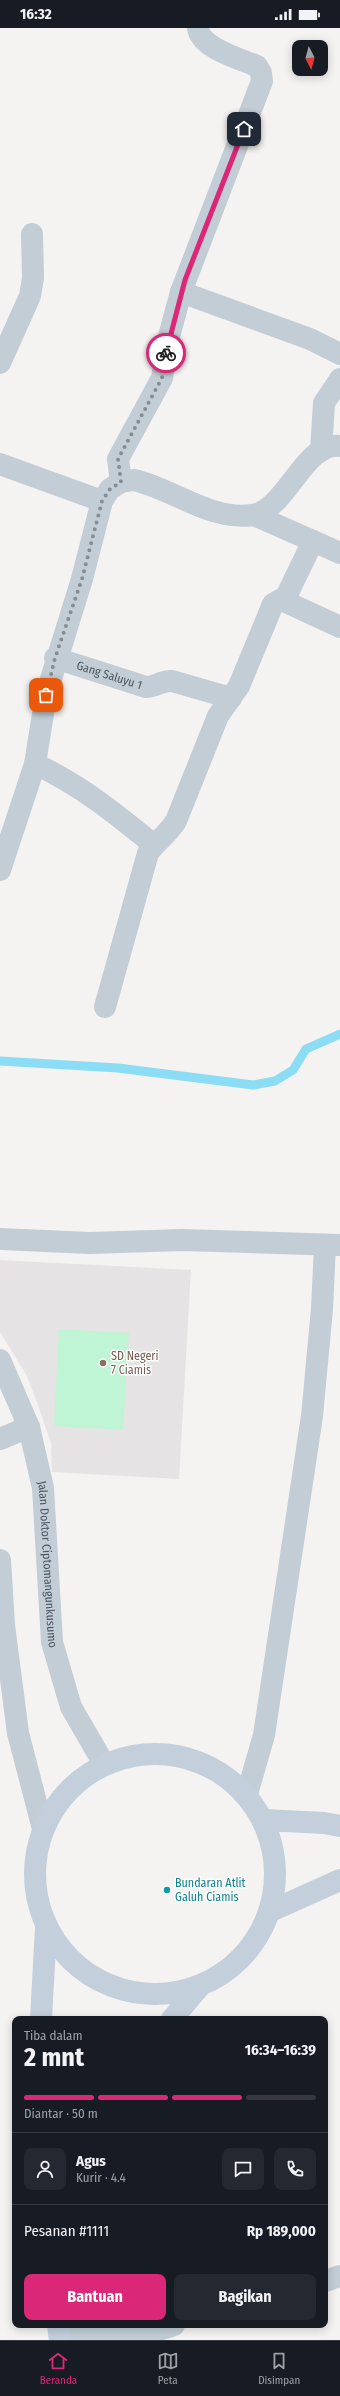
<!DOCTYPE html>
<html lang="id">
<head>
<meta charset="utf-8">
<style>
  :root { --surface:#171b24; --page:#242831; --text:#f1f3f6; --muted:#9ea1a6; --line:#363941; --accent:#db2777 }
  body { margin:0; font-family:"Fira Sans Condensed",sans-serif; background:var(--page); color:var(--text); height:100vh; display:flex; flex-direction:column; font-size:15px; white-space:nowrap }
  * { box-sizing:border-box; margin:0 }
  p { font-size:13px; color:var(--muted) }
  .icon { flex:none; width:22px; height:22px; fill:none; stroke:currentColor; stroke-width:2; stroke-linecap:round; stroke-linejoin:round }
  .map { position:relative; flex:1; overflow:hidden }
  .sheet { position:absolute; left:12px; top:1988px; width:316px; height:312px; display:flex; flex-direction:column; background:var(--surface); border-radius:8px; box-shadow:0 2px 10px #0003 }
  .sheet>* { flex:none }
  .needle { width:26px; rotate:174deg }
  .tools { position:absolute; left:292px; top:12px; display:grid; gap:8px }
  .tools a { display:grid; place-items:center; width:36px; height:36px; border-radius:8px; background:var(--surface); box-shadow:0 2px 10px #0003; font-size:20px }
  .pin { position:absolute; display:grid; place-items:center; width:34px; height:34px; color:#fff; margin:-17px; border-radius:8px; box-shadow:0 2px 6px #0006 }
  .courier { position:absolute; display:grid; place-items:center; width:40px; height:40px; margin:-20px; border:3px solid #db2777; border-radius:50%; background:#fff; color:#222; box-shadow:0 1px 5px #0007 }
  .overview em { font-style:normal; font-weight:700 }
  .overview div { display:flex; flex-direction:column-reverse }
  .overview { display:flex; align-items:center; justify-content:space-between; height:68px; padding:0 12px }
  h1 { font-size:26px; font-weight:700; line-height:30px }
  .bar { display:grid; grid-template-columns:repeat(4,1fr); gap:6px 4px; align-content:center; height:48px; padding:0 12px }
  .bar i { height:5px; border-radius:3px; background:var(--line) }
  .bar .selected { background:var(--accent) }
  .bar p { grid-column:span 4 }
  .line { display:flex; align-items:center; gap:10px; padding:0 12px; border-top:1px solid var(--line) }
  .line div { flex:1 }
  .round { display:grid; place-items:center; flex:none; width:42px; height:42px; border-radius:8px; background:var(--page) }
  .primary-button { display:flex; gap:8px; margin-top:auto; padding:8px 12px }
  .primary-button a { flex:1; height:46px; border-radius:8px; background:var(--accent); color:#fff; font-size:16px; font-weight:700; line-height:46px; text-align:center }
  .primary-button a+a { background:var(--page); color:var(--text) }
  .status { display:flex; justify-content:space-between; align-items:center; height:28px; padding:0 20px; background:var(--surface); direction:ltr }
  .status svg { height:11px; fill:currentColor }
  .menu { display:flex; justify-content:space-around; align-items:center; height:56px; border-top:1px solid var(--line); background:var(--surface); font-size:11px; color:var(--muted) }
  .menu a { display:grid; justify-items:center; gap:2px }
  .menu .selected { color:var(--accent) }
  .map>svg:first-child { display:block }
</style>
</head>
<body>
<div class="status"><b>16:32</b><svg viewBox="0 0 49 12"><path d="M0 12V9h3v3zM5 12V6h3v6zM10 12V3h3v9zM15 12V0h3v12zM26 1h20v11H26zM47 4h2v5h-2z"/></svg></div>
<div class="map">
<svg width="340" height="2312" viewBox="0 0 340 2312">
  <rect width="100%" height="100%" fill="#f5f2f2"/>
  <path fill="#e6e3e4" d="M0,1232L191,1242L179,1451L52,1444L51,1415L37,1374L27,1348L0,1304Z"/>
  <path fill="#bff4d4" d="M59,1301L129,1305L123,1402L54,1398Z"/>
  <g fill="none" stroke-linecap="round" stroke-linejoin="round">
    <path stroke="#8addf4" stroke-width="9" d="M0,1033L118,1040L253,1057L275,1053L293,1042L306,1021L340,1006"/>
    <g stroke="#c3cdd5" stroke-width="22">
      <path d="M181,264L310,311L340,326"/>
      <path d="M0,335L30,268L33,250L32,206"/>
      <path d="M321,423L324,375L340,351"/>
      <path d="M0,436L102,473"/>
      <path d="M121,454L118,431L162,350L168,312L181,264L262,53L261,45L257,38C240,31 200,20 198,0"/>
      <path d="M254,487L340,525"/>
      <path d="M284,573L313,513"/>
      <path id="s1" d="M55,630L146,659C156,659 162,652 172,653L231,670"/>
      <path d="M35,736C79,756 116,786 154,817"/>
      <path d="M0,842L35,736L46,667L82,551L102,473L110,461L121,454L134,452C173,461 211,493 252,487C287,482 304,413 340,418"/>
      <path d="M105,979L148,825C157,813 167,807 176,793L218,688L239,658L273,576L280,572L284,573L340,599"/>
      <path d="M0,1211L90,1215L182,1212L339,1217"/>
      <path d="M247,1766L264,1707L312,1388L322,1281L325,1217"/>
      <path d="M325,2253L340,2248"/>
      <path d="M59,2303C96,2308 138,2311 174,2297"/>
    </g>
    <g stroke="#c3cdd5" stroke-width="22">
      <path id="s2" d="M0,1332L29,1399L43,1460L52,1614L71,1679L104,1736"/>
      <path d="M0,1411L29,1399"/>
      <path d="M0,1532L4,1597L18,1705L43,1801"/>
    </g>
    <path stroke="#c4cfdc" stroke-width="22" d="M35 1846a120 120 0 1 1 240 0a120 120 0 1 1-240 0Z
      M264,1792L324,1795L340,1798
      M271,1883L340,1852
      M41,1991L46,1899
      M172,1991L200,1958
      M58,2297L60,2312"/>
  </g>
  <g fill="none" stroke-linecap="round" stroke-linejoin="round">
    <path stroke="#858d94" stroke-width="4" stroke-dasharray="0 7.2" d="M46,667L55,630L82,551L102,473L110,461L121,454L118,431L162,350L166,325"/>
    <path stroke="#db2777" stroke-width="5" d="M166,325L185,252L244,101"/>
  </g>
  <circle fill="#8d6e63" stroke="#fff" stroke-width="1.5" cx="103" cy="1335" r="4"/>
  <circle fill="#0f9aa8" stroke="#fff" stroke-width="1.5" cx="167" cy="1862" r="4"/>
  <g text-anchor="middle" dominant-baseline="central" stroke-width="3" stroke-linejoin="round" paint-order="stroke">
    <g font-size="12" fill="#485662" stroke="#fff">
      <text stroke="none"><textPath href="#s1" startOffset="57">Gang Saluyu 1</textPath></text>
      <text stroke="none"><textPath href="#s2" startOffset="212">Jalan Doktor Ciptomangunkusumo</textPath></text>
    </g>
    <g font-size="12" fill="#785e54" stroke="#fff" text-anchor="start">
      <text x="111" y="1328">SD Negeri<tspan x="111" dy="14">7 Ciamis</tspan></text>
    </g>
    <g font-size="12" fill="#0d838f" stroke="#fff" text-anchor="start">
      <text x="175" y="1855">Bundaran Atlit<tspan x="175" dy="14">Galuh Ciamis</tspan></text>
    </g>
  </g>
</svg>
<div class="tools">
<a><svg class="needle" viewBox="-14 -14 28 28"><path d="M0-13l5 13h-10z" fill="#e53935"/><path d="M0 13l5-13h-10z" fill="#9ea1a6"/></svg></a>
</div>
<div class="pin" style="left:46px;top:667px;background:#ea580c"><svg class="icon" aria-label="bag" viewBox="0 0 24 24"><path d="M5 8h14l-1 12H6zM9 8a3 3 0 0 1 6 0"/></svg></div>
<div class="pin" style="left:244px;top:101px;background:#1f2937"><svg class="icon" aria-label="home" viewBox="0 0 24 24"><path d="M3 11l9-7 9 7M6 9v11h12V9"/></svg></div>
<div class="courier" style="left:166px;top:325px"><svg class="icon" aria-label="bike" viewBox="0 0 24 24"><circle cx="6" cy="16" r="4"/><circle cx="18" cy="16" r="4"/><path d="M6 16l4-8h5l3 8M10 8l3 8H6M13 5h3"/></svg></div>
<section class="sheet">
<div class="overview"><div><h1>2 mnt</h1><p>Tiba dalam</p></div><em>16:34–16:39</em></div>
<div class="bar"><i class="selected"></i><i class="selected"></i><i class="selected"></i><i></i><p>Diantar · 50 m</p></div>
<div class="line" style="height:72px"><a class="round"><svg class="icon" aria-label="person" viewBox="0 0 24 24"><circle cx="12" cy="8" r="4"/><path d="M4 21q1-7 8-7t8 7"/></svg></a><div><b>Agus</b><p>Kurir · 4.4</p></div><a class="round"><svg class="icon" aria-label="chat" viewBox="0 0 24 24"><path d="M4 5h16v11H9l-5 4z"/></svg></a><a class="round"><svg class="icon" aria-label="phone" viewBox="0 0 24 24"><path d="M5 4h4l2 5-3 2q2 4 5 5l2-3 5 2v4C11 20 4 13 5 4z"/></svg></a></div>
<div class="line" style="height:52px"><div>Pesanan #1111</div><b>Rp 189,000</b></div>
<div class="primary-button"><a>Bantuan</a><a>Bagikan</a></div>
</section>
</div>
<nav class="menu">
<a class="selected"><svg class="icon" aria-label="home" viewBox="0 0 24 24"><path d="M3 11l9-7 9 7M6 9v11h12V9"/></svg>Beranda</a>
<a><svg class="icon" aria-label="map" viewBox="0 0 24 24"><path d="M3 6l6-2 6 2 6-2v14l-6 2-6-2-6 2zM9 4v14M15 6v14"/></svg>Peta</a>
<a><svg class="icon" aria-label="saved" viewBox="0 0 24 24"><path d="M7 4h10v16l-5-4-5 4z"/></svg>Disimpan</a>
</nav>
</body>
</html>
